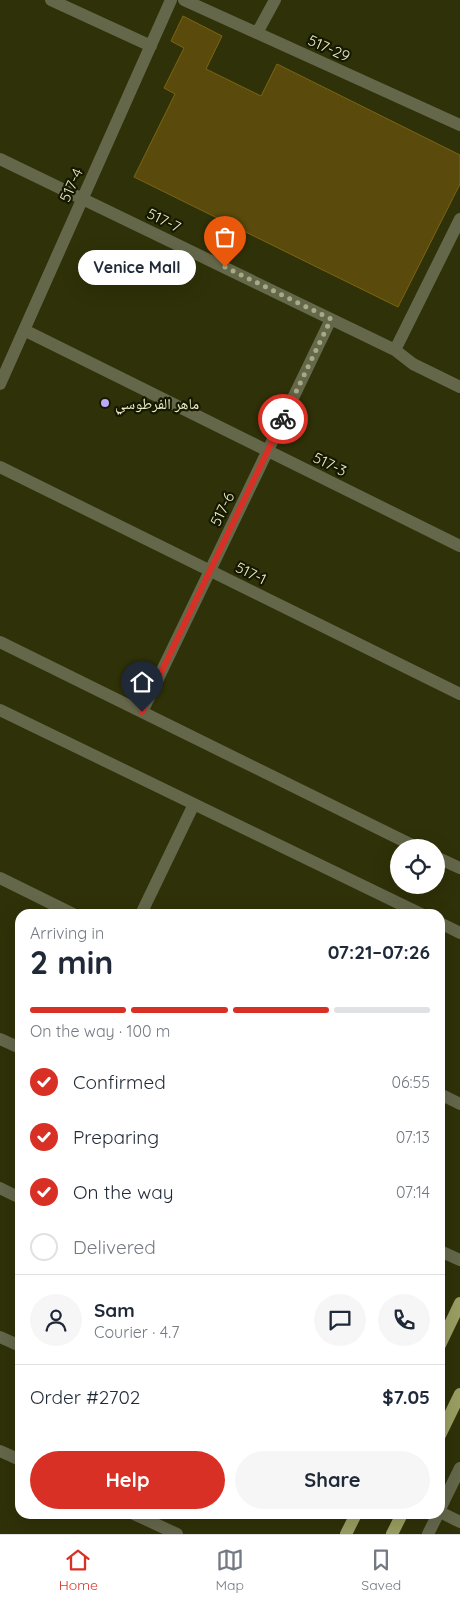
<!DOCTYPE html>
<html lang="en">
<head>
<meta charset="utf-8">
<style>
  :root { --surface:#fff; --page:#f6f6f7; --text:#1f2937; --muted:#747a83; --line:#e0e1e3; --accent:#d93025 }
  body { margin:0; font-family:Quicksand,"Noto Naskh Arabic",sans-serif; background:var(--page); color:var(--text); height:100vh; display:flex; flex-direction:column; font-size:19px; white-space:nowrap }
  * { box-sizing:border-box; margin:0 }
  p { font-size:16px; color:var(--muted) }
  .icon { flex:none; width:28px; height:28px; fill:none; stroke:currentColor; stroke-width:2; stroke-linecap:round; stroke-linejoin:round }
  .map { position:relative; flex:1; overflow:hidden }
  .sheet { position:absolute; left:15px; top:909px; width:430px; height:610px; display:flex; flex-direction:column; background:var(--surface); border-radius:15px; box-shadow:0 5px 20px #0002 }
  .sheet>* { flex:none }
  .buttons { position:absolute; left:390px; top:839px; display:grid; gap:10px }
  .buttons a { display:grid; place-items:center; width:55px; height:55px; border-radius:50%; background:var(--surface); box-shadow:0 5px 20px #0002; font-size:25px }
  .pin { position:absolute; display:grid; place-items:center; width:42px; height:42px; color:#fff; margin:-51px -21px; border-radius:50% 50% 50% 0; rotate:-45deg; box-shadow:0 0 5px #0007 }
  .pin .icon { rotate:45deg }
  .courier { position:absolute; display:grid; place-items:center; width:50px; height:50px; margin:-25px; border:4px solid #d93025; border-radius:50%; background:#fff; color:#222; box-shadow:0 1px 6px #0007 }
  .bubble { position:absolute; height:35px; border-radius:18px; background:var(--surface); box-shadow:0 5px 20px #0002; font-size:16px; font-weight:700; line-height:35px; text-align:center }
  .summary em { font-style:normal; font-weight:700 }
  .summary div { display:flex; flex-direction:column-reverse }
  .summary { display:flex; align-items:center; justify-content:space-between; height:85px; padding:0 15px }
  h1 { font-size:32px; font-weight:700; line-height:38px }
  .bar { display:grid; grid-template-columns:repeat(4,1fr); gap:8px 5px; align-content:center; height:60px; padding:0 15px }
  .bar i { height:6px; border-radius:4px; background:var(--line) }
  .bar .current { background:var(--accent) }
  .bar p { grid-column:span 4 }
  .line { display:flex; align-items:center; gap:12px; padding:0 15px; border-top:1px solid var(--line) }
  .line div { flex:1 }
  .round { display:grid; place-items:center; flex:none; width:52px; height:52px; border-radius:26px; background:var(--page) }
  ol { padding:0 15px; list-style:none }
  li { display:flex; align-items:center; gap:15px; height:55px }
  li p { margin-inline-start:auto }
  li .icon { padding:5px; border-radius:50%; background:var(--accent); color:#fff; stroke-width:4 }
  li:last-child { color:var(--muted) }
  li i { width:28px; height:28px; border:2px solid var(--line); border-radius:50% }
  .button { display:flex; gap:10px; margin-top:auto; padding:10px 15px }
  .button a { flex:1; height:58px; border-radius:30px; background:var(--accent); color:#fff; font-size:20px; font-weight:700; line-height:58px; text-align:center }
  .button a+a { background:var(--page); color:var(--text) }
  .tabs { display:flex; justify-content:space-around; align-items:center; height:70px; border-top:1px solid var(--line); background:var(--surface); font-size:14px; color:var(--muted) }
  .tabs a { display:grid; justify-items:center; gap:2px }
  .tabs .current { color:var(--accent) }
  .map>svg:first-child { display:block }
</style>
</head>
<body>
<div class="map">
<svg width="460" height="1534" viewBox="0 0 460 1534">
  <rect width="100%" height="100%" fill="#2f3108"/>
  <path fill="#5a4a0c" stroke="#7b6513" d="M183,16L222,36L206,69L261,96L277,64L460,155V184L398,307L134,177L175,94L164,88L184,48L171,41Z"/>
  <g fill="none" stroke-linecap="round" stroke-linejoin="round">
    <path stroke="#64674a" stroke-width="12" d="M51,0L151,46
      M184,0L460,125
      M257,33L275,0
      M0,159L395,350L413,364L460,387
      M24,330L460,546
      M395,350L460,219
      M0,384L171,0
      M0,467L460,694
      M0,642L418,848
      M0,710L421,914
      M142,712L331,319
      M436,857L460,868
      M0,878L73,914
      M141,914L194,804
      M440,923L460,933
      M0,1039L20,1048
      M440,1094L460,1104
      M0,1188L20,1198
      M440,1251L460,1260
      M0,1337L20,1346
      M0,1451L20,1460
      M440,1509L460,1468
      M440,1512L460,1522
      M134,1514L177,1534
      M428,1534L438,1514"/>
    <path stroke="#999e61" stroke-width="12" d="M440,1345L460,1303
      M440,1435L460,1394
      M346,1534L356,1514
      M392,1534L402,1514"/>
  </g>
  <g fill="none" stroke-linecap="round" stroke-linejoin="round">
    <path stroke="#a7ab84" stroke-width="5" stroke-dasharray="0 9" d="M225,267L331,319L283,419"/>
    <path stroke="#d93025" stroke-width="6" d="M142,712L283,419"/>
  </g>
  <circle fill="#b9abf7" stroke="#171800" stroke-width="2" cx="105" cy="403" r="5"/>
  <g text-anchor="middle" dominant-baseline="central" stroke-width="4.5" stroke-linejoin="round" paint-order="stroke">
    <g font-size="15" fill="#e8ecc7" stroke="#171800">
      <text transform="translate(329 48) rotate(24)">517-29</text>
      <text transform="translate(71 185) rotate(-66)">517-4</text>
      <text transform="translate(164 220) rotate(26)">517-7</text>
      <text transform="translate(330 464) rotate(26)">517-3</text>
      <text transform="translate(222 509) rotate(-64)">517-6</text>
      <text transform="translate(251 573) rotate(26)">517-1</text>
    </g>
    <g font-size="15" fill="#e8ecc7" stroke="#171800" text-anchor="start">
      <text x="115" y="403">ماهر الفرطوسي</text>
    </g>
  </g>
</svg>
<div class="buttons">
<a><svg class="icon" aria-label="locate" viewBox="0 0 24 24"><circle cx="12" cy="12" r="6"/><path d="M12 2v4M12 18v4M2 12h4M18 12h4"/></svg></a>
</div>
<div class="pin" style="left:225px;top:267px;background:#ea580c"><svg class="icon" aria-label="bag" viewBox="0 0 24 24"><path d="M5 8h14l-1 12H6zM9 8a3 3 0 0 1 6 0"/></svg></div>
<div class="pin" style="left:142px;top:712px;background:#1f2937"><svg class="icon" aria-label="home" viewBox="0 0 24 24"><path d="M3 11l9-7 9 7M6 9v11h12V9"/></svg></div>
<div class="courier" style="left:283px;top:419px"><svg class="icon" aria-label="bike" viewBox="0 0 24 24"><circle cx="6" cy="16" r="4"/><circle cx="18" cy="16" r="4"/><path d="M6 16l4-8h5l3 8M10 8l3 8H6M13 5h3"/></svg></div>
<div class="bubble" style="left:78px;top:250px;width:118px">Venice Mall</div>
<section class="sheet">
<div class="summary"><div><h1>2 min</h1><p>Arriving in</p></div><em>07:21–07:26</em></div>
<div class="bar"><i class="current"></i><i class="current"></i><i class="current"></i><i></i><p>On the way · 100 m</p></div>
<ol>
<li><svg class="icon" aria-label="check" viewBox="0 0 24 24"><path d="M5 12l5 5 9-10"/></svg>Confirmed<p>06:55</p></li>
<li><svg class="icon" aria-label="check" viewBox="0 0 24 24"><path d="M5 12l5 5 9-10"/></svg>Preparing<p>07:13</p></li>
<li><svg class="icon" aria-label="check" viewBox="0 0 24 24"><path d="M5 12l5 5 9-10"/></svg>On the way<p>07:14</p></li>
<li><i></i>Delivered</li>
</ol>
<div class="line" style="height:90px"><a class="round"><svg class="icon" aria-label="person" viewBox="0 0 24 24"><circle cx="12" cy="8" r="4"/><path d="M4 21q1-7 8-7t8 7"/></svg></a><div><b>Sam</b><p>Courier · 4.7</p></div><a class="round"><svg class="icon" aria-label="chat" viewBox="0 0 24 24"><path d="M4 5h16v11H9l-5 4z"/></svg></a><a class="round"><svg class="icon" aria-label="phone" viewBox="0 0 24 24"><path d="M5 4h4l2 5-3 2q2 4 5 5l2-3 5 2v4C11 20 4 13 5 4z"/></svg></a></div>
<div class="line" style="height:65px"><div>Order #2702</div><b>$7.05</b></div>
<div class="button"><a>Help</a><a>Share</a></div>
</section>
</div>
<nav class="tabs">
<a class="current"><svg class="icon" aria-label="home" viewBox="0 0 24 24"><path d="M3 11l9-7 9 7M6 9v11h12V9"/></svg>Home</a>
<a><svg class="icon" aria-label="map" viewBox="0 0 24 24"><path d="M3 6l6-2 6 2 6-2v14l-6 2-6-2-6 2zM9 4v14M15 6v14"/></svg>Map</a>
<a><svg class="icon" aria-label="saved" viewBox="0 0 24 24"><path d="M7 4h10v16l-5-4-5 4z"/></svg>Saved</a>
</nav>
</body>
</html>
